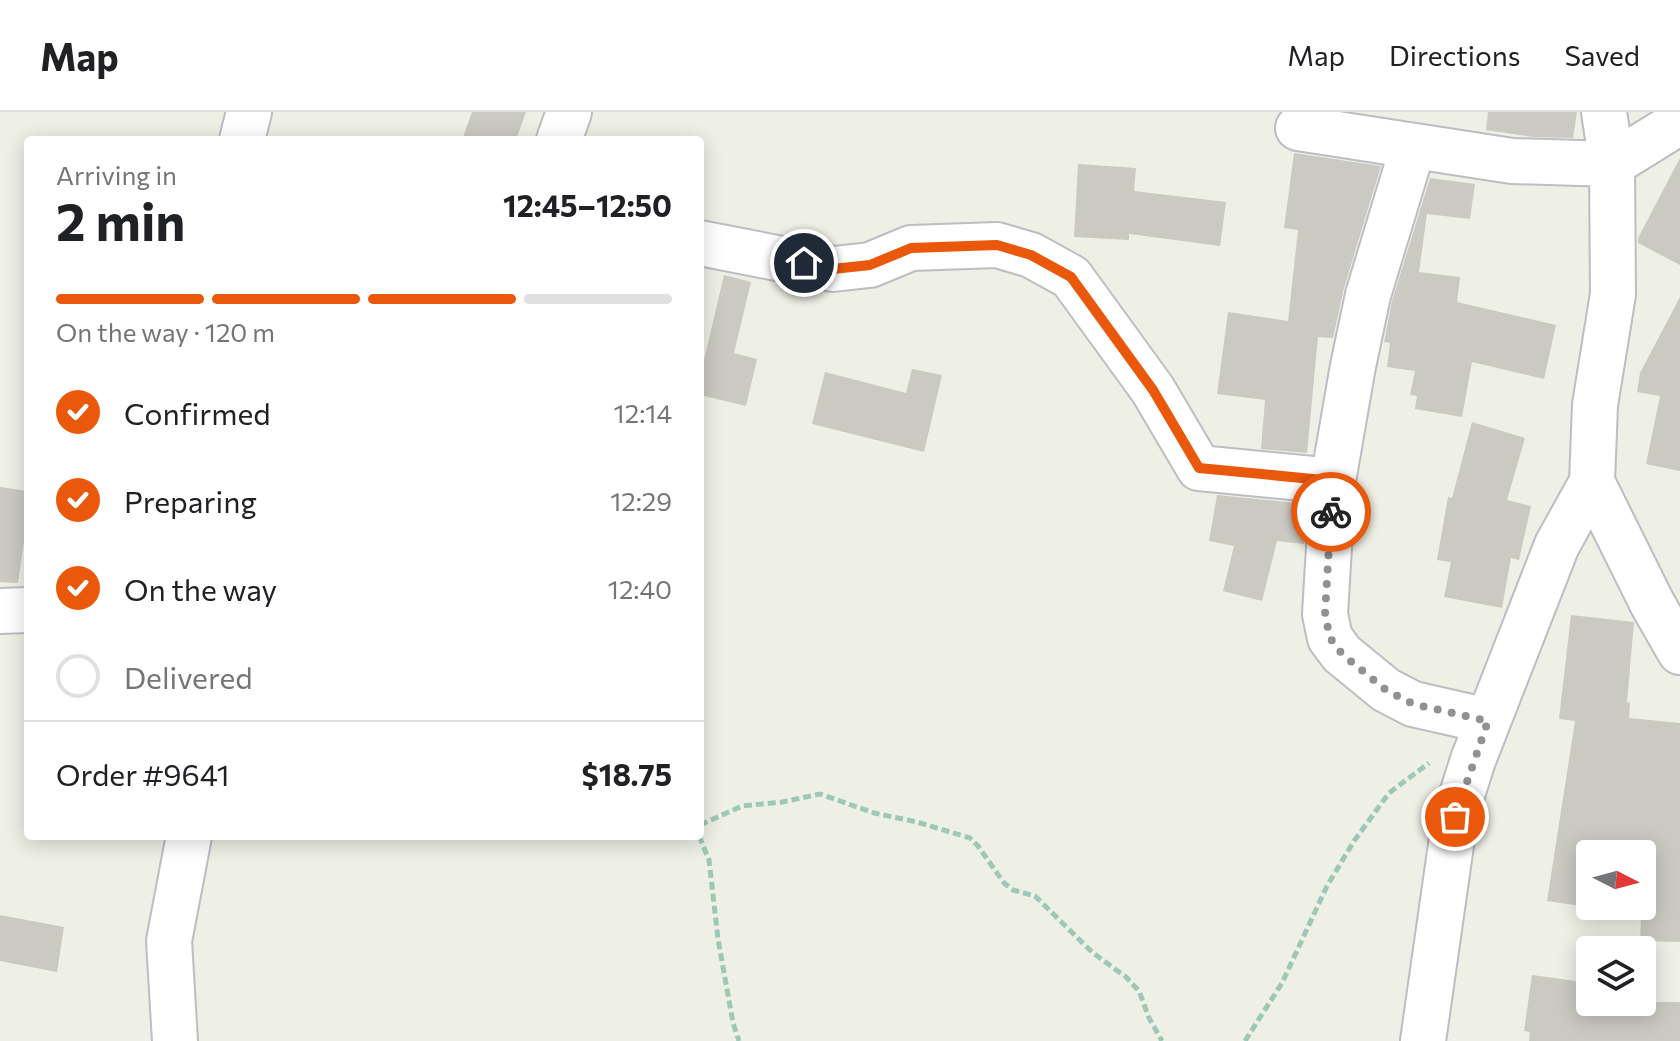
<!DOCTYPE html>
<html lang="en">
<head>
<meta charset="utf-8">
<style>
  :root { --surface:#fff; --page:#f6f6f6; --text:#202124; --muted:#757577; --line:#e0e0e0; --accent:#ea580c }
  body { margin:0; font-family:Commissioner,sans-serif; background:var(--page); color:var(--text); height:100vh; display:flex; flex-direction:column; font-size:30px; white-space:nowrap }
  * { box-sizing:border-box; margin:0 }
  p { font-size:26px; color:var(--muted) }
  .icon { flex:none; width:44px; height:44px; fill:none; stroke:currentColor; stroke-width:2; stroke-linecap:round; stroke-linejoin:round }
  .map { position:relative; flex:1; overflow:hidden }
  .panel { position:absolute; left:24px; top:24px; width:680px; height:704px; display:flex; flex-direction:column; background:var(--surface); border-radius:8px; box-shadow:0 4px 20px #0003 }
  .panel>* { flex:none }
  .needle { width:52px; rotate:96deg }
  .controls { position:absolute; left:1576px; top:728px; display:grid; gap:16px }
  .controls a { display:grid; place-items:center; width:80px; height:80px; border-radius:8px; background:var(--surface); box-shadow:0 4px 20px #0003; font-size:40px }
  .pin { position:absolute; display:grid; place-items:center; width:68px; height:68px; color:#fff; margin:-34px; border:4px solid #fff; border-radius:50%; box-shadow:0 2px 8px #0007 }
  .courier { position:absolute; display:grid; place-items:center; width:80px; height:80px; margin:-40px; border:6px solid #ea580c; border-radius:50%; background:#fff; color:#222; box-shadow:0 2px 10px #0007 }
  .overview em { font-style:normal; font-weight:700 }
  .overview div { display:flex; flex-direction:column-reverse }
  .overview { display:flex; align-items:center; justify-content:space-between; height:136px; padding:0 32px }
  h1 { font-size:52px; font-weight:700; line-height:60px }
  .bar { display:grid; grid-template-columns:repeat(4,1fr); gap:12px 8px; align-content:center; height:96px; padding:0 32px }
  .bar i { height:10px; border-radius:6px; background:var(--line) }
  .bar .active { background:var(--accent) }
  .bar p { grid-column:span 4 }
  .line { display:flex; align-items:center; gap:20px; padding:0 32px; border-top:2px solid var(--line) }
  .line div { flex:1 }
  ol { padding:0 32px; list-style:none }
  li { display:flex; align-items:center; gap:24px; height:88px }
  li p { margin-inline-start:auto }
  li .icon { padding:8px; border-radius:50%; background:var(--accent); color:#fff; stroke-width:4 }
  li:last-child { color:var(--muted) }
  li i { width:44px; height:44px; border:4px solid var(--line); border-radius:50% }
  header { display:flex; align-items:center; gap:48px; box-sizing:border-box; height:112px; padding:0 40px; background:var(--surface); border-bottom:2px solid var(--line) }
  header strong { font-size:38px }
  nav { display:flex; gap:44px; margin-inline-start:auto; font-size:28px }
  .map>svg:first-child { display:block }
</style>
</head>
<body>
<header>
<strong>Map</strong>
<nav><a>Map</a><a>Directions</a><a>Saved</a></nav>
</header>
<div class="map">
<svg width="1680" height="929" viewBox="0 0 1680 929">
  <rect width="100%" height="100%" fill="#eeefe5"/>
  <path fill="#cacac2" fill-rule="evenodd" d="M472,0H526L516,28H462Z
    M1488,0H1577L1573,26L1533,25L1486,18Z
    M1294,41L1381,54L1344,176L1333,226L1318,225L1307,341L1261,337L1265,288L1217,282L1228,200L1288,209L1298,118L1284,116Z
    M1680,46V153L1638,131V126Z
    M1078,52L1136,56L1134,79L1226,90L1220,134L1129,122V128L1074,125Z
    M1430,66L1475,72L1470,107L1427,102L1419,160L1460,165L1457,190L1556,213L1544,267L1472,250L1462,305L1415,297L1417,284L1410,283L1415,259L1387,255L1390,231L1384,230L1392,189Z
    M724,163L751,170L734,241L757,247L746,294L700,283V265Z
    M1680,185V359L1646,352L1660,284L1637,280L1640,261Z
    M912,257L942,263L924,340L812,312L825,260L906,281Z
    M1472,310L1525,326L1507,388L1531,394L1519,448L1511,446L1502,496L1444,485L1451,450L1437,448L1448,385L1452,386Z
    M0,375L28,379V402L18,471L0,470Z
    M1217,383L1307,392L1304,432L1277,429L1262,489L1223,479L1234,434L1209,429Z
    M1571,503L1634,510L1627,590L1630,591L1629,606L1680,611V830L1640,829L1641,803L1547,789L1575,609L1559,607ZM1590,742H1642V794H1590Z
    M0,803L64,815L57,860L0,849Z
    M1532,863L1590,871V890H1680V929H1529L1530,920L1524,919Z"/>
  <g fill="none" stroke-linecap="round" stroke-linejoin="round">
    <defs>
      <path id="minor" d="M1298,16L1512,49L1612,52L1680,10
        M242,28L249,0
        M559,28L569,0
        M1413,35L1368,183L1353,254L1333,369L1325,502L1330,526L1342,542L1386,578L1413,592L1488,609
        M700,131L833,157L870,153L911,136L997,133L1031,143L1071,165L1153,278L1199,356L1333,369
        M1592,370L1652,491L1680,540
        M0,499L28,498
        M175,929L169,829L189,724
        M1423,929L1455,705L1473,648L1557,433L1592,370L1595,293L1613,182L1612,52L1604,0"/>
    </defs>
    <use href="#minor" stroke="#bdbdc3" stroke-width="48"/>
    <path stroke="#9dc8b7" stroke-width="5" stroke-dasharray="8 4" stroke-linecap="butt" d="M700,713L742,694L782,690L820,682L874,701L917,710L970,726L978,734L1004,771L1013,778L1035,784L1093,841L1126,865L1139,879L1149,906L1162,929
      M699,724L709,748L718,827L733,911L739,929
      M1245,929L1282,871L1327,774L1354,729L1389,681L1429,651"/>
    <use href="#minor" stroke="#fff" stroke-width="44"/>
  </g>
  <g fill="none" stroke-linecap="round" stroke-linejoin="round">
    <path stroke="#909192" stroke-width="8" stroke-dasharray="0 14.4" d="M1331,400L1325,502L1330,526L1342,542L1386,578L1413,592L1488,609L1455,705"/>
    <path stroke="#ea580c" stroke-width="10" d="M804,151L833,157L870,153L911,136L997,133L1031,143L1071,165L1153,278L1199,356L1333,369L1331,400"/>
  </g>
</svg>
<div class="controls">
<a><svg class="needle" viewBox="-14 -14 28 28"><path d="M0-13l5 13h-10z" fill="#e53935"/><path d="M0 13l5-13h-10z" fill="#757577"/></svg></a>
<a><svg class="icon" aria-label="layers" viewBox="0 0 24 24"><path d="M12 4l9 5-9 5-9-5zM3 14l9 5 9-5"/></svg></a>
</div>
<div class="pin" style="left:1455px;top:705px;background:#ea580c"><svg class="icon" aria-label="bag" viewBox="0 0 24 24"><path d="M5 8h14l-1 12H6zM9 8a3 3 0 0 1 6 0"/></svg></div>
<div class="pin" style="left:804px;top:151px;background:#1f2937"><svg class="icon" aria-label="home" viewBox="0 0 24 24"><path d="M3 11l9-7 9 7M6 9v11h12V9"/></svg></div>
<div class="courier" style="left:1331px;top:400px"><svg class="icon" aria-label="bike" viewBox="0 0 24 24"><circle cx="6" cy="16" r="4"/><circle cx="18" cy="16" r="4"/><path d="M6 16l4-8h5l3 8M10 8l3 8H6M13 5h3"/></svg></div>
<section class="panel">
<div class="overview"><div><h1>2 min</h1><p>Arriving in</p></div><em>12:45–12:50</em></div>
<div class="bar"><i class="active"></i><i class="active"></i><i class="active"></i><i></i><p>On the way · 120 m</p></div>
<ol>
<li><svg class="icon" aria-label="check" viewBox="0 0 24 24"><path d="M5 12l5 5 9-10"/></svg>Confirmed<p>12:14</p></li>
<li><svg class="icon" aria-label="check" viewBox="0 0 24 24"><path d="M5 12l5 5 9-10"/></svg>Preparing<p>12:29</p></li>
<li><svg class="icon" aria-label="check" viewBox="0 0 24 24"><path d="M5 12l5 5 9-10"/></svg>On the way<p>12:40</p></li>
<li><i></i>Delivered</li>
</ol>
<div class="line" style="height:104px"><div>Order #9641</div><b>$18.75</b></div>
</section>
</div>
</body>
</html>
